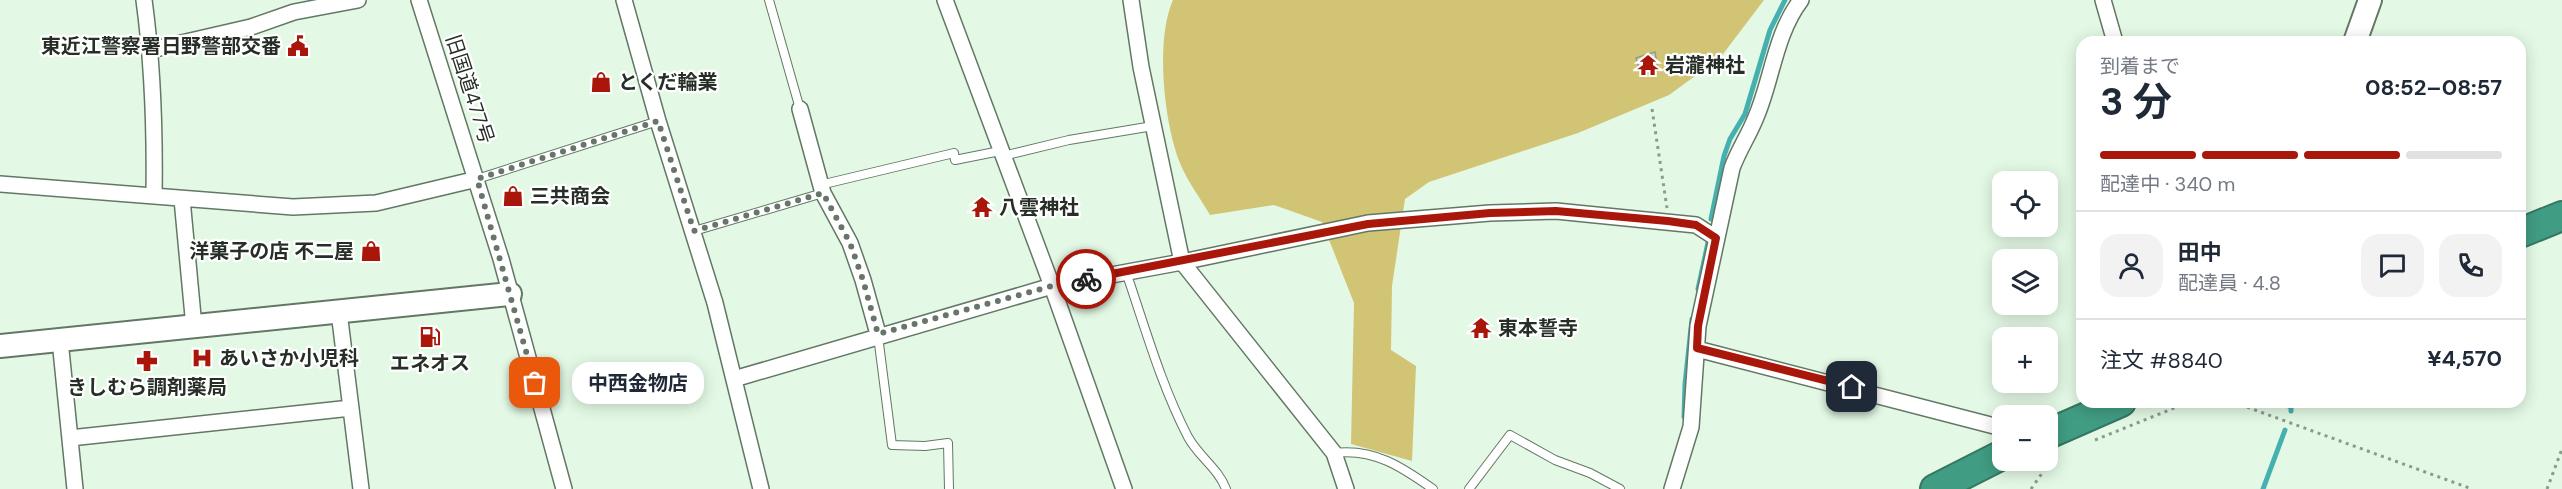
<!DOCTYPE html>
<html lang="ja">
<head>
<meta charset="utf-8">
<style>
  :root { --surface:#fff; --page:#f2f2f3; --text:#1f2937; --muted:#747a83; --line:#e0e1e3; --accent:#a9170a }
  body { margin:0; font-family:"DM Sans","Noto Sans JP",sans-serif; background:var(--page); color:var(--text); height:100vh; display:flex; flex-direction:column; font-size:22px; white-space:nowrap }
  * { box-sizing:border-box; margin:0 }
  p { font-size:20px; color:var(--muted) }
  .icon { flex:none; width:33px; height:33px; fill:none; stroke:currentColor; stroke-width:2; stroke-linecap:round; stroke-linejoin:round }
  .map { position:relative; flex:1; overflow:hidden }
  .drawer { position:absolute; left:2076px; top:36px; width:450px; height:372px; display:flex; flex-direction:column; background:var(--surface); border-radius:18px; box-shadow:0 3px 15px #0003 }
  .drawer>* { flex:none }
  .controls { position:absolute; left:1992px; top:171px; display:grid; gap:12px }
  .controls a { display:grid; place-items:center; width:66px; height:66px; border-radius:12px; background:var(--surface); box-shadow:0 3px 15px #0003; font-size:30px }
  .pin { position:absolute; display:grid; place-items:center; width:51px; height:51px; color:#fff; margin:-26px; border-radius:12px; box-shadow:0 3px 9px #0006 }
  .courier { position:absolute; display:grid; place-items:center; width:60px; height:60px; margin:-30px; border:4px solid #a9170a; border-radius:50%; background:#fff; color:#222; box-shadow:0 2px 8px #0007 }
  .bubble { position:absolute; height:42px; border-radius:18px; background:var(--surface); box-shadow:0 3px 15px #0003; font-size:20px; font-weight:700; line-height:42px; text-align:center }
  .headline em { font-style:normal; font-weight:700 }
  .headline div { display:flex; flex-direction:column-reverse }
  .headline { display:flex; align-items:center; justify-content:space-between; height:102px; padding:0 24px }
  h1 { font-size:39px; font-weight:700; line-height:45px }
  .bar { display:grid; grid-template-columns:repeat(4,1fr); gap:9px 6px; align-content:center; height:72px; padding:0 24px }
  .bar i { height:8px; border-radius:4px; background:var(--line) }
  .bar .selected { background:var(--accent) }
  .bar p { grid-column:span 4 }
  .line { display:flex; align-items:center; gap:15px; padding:0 24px; border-top:2px solid var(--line) }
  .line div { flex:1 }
  .round { display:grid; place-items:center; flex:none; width:63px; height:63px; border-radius:18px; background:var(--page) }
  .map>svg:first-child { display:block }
</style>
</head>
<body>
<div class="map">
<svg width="2562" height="489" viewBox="0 0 2562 489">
  <rect width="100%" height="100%" fill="#e3f9e5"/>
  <path fill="#d1c575" d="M1173,0H1764L1720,58L1669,95L1578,133L1429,182L1405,199L1392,286L1391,350L1416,366L1412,461L1351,444L1354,303L1322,222L1274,205L1210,215C1201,199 1187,181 1180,163C1164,123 1155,40 1173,0Z"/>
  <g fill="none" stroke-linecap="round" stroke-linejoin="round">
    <path stroke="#46b0b0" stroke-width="5" d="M1711,219L1724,156L1730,139L1745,114L1770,30L1785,0
      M1698,289L1709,238
      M2277,402L2291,407V411
      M1684,417L1685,384L1692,319
      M2263,489L2285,430"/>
  </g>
  <path fill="#cbd5bc" stroke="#929b84" stroke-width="1.5" d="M1655,52L1658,71L1641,75L1636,58Z"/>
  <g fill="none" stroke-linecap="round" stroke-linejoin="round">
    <defs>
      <path id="lane" d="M769,0L800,109
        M1003,156L1069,140L1153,126
        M477,179L658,121
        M820,185L954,153L955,160L1000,151
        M694,231L823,193
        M1126,272C1145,327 1161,385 1188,437C1199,457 1218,468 1226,489
        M878,336L892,445L925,446L948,443L949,489
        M1334,453C1374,448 1402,467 1433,489
        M1469,489L1510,435L1555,460L1590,473L1620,489"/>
      <path id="street" d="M144,0C153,66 155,130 154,196
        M419,0L501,259L564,489
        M624,0L658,121L715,303L761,489
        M945,0L1052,286L1124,489
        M1131,0L1141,67L1182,262L1334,453L1346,489
        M2103,0L2115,42
        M151,50L251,27L294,12L358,0
        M800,109L823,193L850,243L863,280L878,334
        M0,184L293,207L376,203L477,179
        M182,199L194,327
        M339,312L361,489
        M60,340L75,489
        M1697,349L2002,428
        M734,379L1052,286L1182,262L1368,223L1490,213L1556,211L1696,225L1716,238
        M70,438L351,408
        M1672,489L1691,427L1698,326L1732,168C1739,149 1749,135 1756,117C1772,80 1775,34 1801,0"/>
      <path id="secondary" d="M2355,42L2370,0
        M0,346L510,294"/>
      <path id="highway" d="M2520,233L2562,216
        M2048,434L2121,402
        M1935,489L2002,455"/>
    </defs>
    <use href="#lane" stroke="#637765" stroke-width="10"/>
    <use href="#street" stroke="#637765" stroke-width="18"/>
    <use href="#secondary" stroke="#637765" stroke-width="26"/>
    <use href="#highway" stroke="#377663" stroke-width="32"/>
    <path stroke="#8b9a8c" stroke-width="3" stroke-dasharray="3 4.5" stroke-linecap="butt" d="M1652,109L1667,208
      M2233,402L2472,489
      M2095,440L2189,402
      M2031,489L2054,456
      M2547,489L2562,449"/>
    <use href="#lane" stroke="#fff" stroke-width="8"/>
    <use href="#street" stroke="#fff" stroke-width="15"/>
    <use href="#secondary" stroke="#fff" stroke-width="22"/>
    <use href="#highway" stroke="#409d83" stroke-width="28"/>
  </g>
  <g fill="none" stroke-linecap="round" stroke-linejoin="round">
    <path stroke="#68756a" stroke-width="6" stroke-dasharray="0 10.8" d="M535,383L477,179L658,121L694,231L823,193L850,243L863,280L878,334L1052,286L1086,279"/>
    <path stroke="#a9170a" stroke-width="8" d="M1086,279L1368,224L1490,213L1556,211L1668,221L1696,225L1716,238L1698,326L1697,348L1852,387"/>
  </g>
  <defs>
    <symbol id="civic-bare" viewBox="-9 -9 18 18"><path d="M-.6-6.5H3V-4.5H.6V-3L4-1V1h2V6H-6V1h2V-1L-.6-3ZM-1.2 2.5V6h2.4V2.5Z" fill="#a9170a" stroke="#fff" stroke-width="2.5" paint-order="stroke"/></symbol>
    <symbol id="temple-bare" viewBox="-9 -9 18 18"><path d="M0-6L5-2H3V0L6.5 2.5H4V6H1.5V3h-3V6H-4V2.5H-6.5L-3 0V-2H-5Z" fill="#a9170a" stroke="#fff" stroke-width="2.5" paint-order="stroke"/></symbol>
    <symbol id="shop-bare" viewBox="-9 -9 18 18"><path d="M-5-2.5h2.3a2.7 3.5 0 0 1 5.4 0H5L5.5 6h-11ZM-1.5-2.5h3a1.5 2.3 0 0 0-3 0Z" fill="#a9170a" stroke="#fff" stroke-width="2.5" paint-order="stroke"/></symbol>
    <symbol id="fuel-bare" viewBox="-9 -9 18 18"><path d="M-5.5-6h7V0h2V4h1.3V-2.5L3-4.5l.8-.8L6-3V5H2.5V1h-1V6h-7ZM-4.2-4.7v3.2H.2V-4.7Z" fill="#a9170a" stroke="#fff" stroke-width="2.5" paint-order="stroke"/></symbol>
    <symbol id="hospital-bare" viewBox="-9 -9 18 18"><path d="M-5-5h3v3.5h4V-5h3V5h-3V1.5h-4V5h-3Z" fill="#a9170a" stroke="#fff" stroke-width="2.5" paint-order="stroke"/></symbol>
    <symbol id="pharmacy-bare" viewBox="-9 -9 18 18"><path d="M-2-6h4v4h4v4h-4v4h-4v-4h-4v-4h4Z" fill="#a9170a" stroke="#fff" stroke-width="2.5" paint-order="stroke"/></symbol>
  </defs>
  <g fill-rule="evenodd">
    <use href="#civic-bare" x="283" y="31" width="30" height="30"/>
    <use href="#temple-bare" x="1633" y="50" width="30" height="30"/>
    <use href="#shop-bare" x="586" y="67" width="30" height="30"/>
    <use href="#shop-bare" x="498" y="181" width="30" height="30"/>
    <use href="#temple-bare" x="967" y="192" width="30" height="30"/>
    <use href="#shop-bare" x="356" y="236" width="30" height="30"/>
    <use href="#temple-bare" x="1466" y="313" width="30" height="30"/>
    <use href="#fuel-bare" x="415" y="322" width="30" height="30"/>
    <use href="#hospital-bare" x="187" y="343" width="30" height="30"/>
    <use href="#pharmacy-bare" x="132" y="346" width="30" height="30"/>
  </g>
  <g text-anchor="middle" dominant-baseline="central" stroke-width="4.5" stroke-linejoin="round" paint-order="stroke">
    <g font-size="20" font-weight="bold" fill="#262e27" stroke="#fff" text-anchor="start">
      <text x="281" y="46" text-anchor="end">東近江警察署日野警部交番</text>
      <text x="1665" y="65">岩瀧神社</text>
      <text x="618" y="82">とくだ輪業</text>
      <text x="530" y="196">三共商会</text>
      <text x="999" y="207">八雲神社</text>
      <text x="354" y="251" text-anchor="end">洋菓子の店 不二屋</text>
      <text x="1498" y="328">東本誓寺</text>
      <text x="219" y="358">あいさか小児科</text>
      <text x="430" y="363" text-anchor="middle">エネオス</text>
      <text x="147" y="387" text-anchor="middle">きしむら調剤薬局</text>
    </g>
    <g font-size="20" fill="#262e27" stroke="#fff">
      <text transform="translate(470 89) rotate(72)">旧国道477号</text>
    </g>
  </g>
</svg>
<div class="controls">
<a><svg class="icon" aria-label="locate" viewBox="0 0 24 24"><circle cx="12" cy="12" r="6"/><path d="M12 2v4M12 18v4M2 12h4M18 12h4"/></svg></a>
<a><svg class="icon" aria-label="layers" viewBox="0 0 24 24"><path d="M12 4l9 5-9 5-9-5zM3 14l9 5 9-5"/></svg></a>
<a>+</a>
<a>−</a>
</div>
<div class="pin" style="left:535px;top:383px;background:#ea580c"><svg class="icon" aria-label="bag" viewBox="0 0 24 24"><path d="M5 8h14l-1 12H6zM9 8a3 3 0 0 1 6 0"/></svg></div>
<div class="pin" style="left:1852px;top:387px;background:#1f2937"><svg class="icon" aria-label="home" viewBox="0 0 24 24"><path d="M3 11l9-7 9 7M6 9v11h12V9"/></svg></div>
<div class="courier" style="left:1086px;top:279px"><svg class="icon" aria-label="bike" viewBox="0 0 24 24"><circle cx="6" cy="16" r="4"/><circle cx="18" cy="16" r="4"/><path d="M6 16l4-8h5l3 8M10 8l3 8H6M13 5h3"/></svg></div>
<div class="bubble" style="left:572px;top:362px;width:132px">中西金物店</div>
<section class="drawer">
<div class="headline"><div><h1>3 分</h1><p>到着まで</p></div><em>08:52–08:57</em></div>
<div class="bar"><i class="selected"></i><i class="selected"></i><i class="selected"></i><i></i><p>配達中 · 340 m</p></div>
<div class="line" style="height:108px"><a class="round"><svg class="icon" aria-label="person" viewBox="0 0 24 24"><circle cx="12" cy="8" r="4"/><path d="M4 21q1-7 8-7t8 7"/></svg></a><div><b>田中</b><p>配達員 · 4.8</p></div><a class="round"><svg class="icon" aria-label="chat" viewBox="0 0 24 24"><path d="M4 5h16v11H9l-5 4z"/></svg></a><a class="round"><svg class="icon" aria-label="phone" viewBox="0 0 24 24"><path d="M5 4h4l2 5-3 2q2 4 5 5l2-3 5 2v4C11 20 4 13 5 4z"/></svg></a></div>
<div class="line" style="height:78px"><div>注文 #8840</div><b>¥4,570</b></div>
</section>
</div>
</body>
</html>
